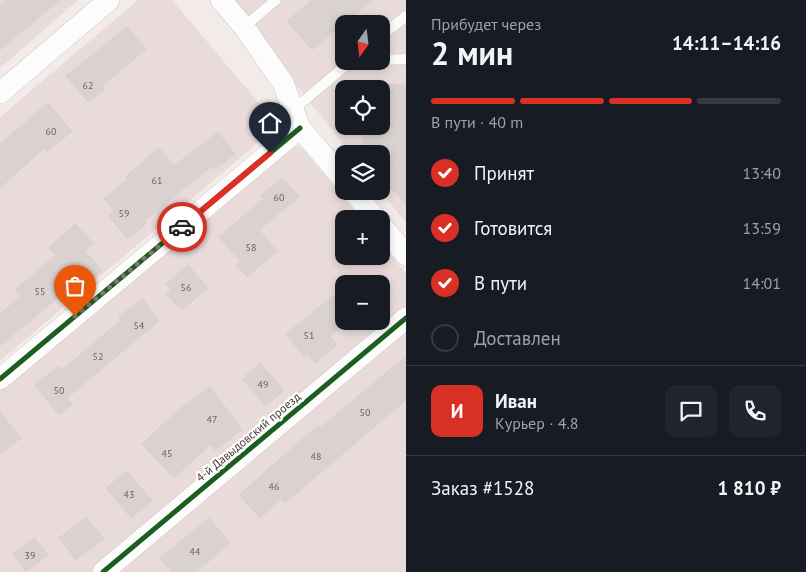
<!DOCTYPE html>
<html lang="ru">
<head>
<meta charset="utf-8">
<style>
  :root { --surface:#171b24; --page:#20242c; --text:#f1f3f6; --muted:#9ea1a6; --line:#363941; --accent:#d93025 }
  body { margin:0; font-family:"PT Sans",sans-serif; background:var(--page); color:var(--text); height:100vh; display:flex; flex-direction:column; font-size:19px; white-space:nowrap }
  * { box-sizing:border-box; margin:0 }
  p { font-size:16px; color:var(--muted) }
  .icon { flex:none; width:28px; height:28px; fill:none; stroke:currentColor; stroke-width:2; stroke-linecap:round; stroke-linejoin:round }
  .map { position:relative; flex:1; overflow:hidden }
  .panel { display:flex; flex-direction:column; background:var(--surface); width:400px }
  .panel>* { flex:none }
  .needle { width:32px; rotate:194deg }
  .tools { position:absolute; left:335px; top:15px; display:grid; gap:10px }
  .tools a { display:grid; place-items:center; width:55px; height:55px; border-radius:10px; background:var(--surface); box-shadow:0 2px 8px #0003; font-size:25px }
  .pin { position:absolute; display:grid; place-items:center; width:42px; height:42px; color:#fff; margin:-51px -21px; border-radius:50% 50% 50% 0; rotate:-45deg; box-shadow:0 0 5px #0007 }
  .pin .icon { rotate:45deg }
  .courier { position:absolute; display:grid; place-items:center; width:50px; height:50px; margin:-25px; border:4px solid #d93025; border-radius:50%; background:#fff; color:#222; box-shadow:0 1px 6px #0007 }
  .summary em { font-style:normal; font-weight:700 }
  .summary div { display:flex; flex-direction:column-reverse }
  .summary { display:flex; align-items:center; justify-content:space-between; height:85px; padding:0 25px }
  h1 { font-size:32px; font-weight:700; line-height:38px }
  .bar { display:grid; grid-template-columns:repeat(4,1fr); gap:8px 5px; align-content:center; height:60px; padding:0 25px }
  .bar i { height:6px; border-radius:4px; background:var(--line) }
  .bar .selected { background:var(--accent) }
  .bar p { grid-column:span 4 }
  .line { display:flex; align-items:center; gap:12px; padding:0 25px; border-top:1px solid var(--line) }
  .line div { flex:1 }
  .round { display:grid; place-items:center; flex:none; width:52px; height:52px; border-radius:10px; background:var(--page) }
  ol { padding:0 25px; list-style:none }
  li { display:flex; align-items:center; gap:15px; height:55px }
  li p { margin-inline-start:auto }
  li .icon { padding:5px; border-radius:50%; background:var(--accent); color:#fff; stroke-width:4 }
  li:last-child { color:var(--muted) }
  li i { width:28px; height:28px; border:2px solid var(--line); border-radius:50% }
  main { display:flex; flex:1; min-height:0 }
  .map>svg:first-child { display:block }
</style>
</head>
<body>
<main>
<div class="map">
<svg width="406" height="572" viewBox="0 0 406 572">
  <rect width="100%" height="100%" fill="#f2ebea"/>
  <path fill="#e9dbd9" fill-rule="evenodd" d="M0,0H78L0,68Z
    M138,0H172L278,126L0,361V117Z
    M229,0H406V223L380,191L381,154H351ZM344,24H381V61H344ZM344,89H381V126H344Z
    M297,146L303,149L361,219H344V256H381V243L406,273V309L91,572H0V391L291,147ZM344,284H381V321H344Z
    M406,328V572H116Z"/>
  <path fill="#dad2d1" stroke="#dad0cf" d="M7,0H60L0,50V6Z
    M312,0H372L312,50L287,21Z
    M127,27L146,49L102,86L105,89L88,102L66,76Z
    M406,84V205L381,176V154H365L361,126H381V85Z
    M48,103L72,131L47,152L44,148L0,188V144Z
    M218,132L235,154L215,169L212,166L144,221L146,224L128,239L108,216L114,211L104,199L128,179L126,176L159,148L174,166Z
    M282,178L299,197L259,230L277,251L247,277L236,265L240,261L219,237L263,199L260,196Z
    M75,224L93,243L85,251L102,270L78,292L72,286L0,346V314L21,296L15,290L56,255L49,248Z
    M188,265L208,288L183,309L180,305L178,307L166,294L171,290L166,284Z
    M344,287V325L330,336L337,345L315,363L308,354L304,357L286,334Z
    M143,299L159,321L67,398L72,404L59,415L35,385L59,366L62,370L121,320L118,317Z
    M406,356V400L285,503L281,499L260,518L239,495L318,425L320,428Z
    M260,363L284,390L266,406L242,379Z
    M210,387L242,430L215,450L211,444L174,478L142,444L176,412Z
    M0,412L21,438L0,454Z
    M127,471L152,501L131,518L106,488Z
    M86,517L104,539L76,560L59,538Z
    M209,518L230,543L196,572H172L160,558Z
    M34,538L48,555L26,572L13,554Z"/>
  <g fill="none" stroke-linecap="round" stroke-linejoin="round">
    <defs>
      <path id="lane" d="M244,27L276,0
        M381,36L406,16
        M381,60L406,59
        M293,110L351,61"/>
      <path id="street" d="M221,0L244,27L283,83L300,128L344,180
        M0,93L109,0
        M353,191L376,219
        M381,225L406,255
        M0,379L300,128
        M103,572L406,318"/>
    </defs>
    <use href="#lane" stroke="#cfc7c6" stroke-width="11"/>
    <use href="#street" stroke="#cfc7c6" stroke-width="22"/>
    <use href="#lane" stroke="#fdfcfc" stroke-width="10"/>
    <use href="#street" stroke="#fdfcfc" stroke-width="21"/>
    <defs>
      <path id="cycleway" d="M0,379L300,128
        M103,572L406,318"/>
    </defs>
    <use href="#cycleway" stroke="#fff" stroke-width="8"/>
    <use href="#cycleway" stroke="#1b5e20" stroke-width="5"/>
  </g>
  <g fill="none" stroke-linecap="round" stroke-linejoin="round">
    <path stroke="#847574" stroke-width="5" stroke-dasharray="0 9" d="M75,316L182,227"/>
    <path stroke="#d93025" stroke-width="6" d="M182,227L270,153"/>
  </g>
  <g text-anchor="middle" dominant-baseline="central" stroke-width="4.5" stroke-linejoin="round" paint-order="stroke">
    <g font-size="10" fill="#6f5e5e">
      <text x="88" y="85">62</text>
      <text x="51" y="131">60</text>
      <text x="157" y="180">61</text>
      <text x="279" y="197">60</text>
      <text x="124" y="213">59</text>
      <text x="251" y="247">58</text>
      <text x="186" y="287">56</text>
      <text x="40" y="291">55</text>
      <text x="139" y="325">54</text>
      <text x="309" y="335">51</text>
      <text x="98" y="356">52</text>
      <text x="263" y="384">49</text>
      <text x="59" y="390">50</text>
      <text x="365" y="412">50</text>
      <text x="212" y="419">47</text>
      <text x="167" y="453">45</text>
      <text x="316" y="456">48</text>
      <text x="274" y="486">46</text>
      <text x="129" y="494">43</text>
      <text x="195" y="551">44</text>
      <text x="30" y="555">39</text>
    </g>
    <g font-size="12" fill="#493635" stroke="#fff">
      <text transform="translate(248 437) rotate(-40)">4-й Давыдовский проезд</text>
    </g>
  </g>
</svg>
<div class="tools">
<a><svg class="needle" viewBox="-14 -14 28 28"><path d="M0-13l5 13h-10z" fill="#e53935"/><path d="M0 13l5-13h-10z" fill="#9ea1a6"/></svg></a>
<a><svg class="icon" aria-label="locate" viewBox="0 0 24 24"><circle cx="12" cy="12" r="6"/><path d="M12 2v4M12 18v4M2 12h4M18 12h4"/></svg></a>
<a><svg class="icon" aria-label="layers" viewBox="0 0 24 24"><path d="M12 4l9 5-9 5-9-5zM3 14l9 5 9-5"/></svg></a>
<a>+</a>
<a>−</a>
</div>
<div class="pin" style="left:75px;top:316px;background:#ea580c"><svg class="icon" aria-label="bag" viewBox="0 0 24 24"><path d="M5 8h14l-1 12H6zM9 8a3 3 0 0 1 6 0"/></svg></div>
<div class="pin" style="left:270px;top:153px;background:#1f2937"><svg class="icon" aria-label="home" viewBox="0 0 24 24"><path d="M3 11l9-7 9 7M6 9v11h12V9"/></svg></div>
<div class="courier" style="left:182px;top:227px"><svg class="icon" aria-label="car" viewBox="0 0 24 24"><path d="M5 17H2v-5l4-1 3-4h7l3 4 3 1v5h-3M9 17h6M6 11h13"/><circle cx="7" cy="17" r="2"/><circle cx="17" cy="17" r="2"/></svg></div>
</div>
<section class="panel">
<div class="summary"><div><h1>2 мин</h1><p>Прибудет через</p></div><em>14:11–14:16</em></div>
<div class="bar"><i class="selected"></i><i class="selected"></i><i class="selected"></i><i></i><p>В пути · 40 m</p></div>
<ol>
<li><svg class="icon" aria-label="check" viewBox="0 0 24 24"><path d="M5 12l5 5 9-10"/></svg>Принят<p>13:40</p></li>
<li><svg class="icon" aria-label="check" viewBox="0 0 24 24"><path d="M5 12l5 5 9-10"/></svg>Готовится<p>13:59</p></li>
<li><svg class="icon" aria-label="check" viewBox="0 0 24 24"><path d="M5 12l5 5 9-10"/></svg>В пути<p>14:01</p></li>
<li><i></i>Доставлен</li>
</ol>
<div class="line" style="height:90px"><b class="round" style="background:var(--accent);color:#fff">И</b><div><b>Иван</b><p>Курьер · 4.8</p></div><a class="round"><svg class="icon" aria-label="chat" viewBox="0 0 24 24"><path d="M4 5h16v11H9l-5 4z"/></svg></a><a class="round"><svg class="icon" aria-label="phone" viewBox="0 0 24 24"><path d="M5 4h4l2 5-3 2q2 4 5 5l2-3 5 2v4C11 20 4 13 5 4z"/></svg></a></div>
<div class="line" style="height:65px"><div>Заказ #1528</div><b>1 810 ₽</b></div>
</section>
</main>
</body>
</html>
